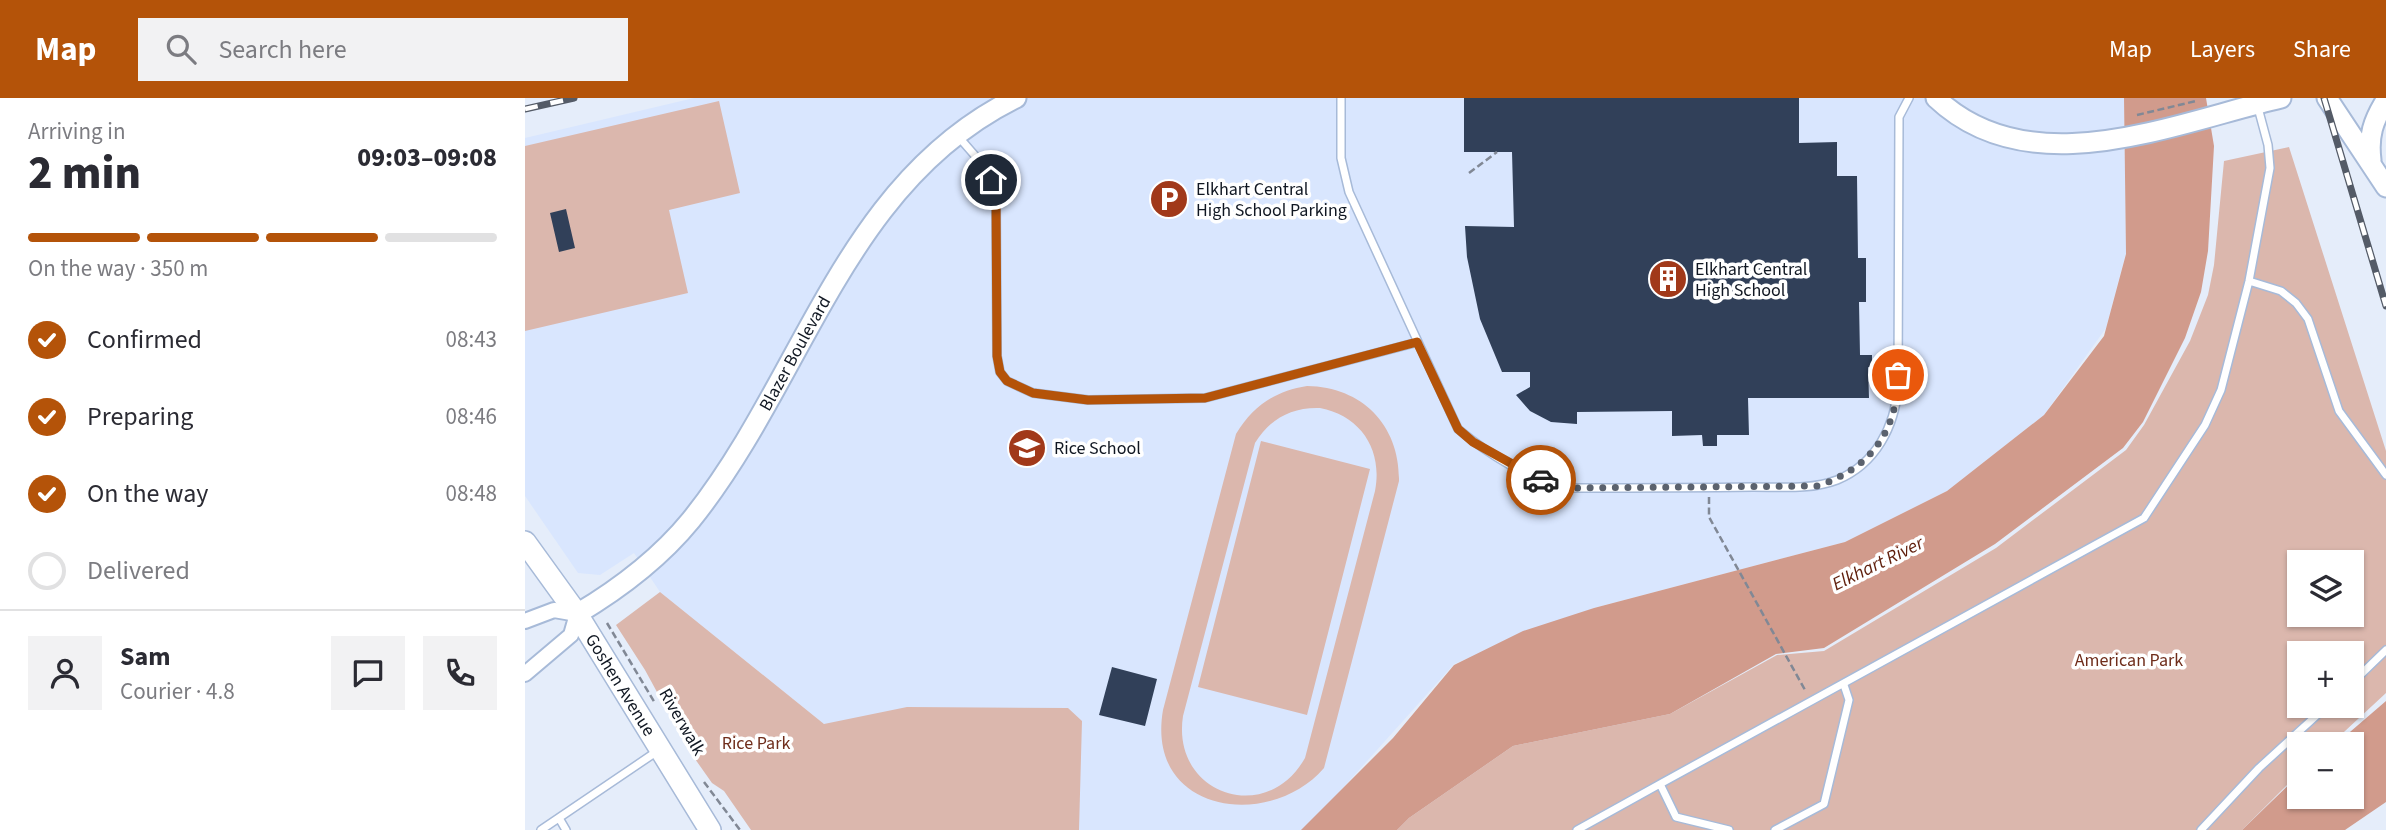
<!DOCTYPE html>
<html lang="en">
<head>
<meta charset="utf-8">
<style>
  :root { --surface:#fff; --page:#f2f2f3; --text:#2b2b33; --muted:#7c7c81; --line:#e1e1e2; --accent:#b45309 }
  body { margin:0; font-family:"Source Sans 3",sans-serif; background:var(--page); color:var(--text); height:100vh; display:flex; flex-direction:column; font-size:26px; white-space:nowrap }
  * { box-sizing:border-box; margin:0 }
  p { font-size:23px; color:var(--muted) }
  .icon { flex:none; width:38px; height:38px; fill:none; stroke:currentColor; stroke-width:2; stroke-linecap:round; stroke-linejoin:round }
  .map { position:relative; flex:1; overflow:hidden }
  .panel { display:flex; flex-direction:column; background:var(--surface); width:525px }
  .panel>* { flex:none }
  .tools { position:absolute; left:1762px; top:452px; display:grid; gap:14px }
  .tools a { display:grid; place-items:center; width:77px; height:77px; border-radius:0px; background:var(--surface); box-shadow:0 2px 5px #0004; font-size:35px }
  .pin { position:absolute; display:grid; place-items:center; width:60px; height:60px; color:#fff; margin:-30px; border:4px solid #fff; border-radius:50%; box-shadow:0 2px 7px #0007 }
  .courier { position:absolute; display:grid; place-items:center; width:70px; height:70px; margin:-35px; border:5px solid #b45309; border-radius:50%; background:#fff; color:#222; box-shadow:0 2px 9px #0007 }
  .summary em { font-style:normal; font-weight:800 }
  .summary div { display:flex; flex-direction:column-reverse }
  .summary { display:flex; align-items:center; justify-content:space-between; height:119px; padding:0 28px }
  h1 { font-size:46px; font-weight:800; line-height:52px }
  .bar { display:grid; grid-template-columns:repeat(4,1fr); gap:10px 7px; align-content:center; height:84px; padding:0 28px }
  .bar i { height:9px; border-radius:5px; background:var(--line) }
  .bar .selected { background:var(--accent) }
  .bar p { grid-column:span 4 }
  .line { display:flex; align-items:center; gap:18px; padding:0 28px; border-top:2px solid var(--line) }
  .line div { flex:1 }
  .round { display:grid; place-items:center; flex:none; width:74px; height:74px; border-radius:0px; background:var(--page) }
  ol { padding:0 28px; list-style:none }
  li { display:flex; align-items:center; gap:21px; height:77px }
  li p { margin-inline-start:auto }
  li .icon { padding:7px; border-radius:50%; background:var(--accent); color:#fff; stroke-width:4 }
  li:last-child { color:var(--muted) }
  li i { width:38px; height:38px; border:4px solid var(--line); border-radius:50% }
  header { display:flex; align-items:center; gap:42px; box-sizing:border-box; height:98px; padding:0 35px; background:var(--accent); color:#fff }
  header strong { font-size:33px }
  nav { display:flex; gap:38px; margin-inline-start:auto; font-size:24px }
  .search { width:490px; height:63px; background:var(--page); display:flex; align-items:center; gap:18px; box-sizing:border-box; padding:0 24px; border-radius:0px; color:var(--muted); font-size:26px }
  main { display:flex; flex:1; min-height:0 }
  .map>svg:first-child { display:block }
</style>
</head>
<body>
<header>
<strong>Map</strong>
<div class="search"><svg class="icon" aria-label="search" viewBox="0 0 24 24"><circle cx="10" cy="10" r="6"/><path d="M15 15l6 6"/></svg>Search here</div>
<nav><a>Map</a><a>Layers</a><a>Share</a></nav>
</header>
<main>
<section class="panel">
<div class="summary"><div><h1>2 min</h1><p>Arriving in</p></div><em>09:03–09:08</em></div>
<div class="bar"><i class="selected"></i><i class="selected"></i><i class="selected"></i><i></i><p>On the way · 350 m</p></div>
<ol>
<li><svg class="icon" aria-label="check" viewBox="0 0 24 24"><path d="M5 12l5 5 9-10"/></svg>Confirmed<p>08:43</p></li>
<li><svg class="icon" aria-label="check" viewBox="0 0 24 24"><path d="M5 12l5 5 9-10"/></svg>Preparing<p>08:46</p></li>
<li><svg class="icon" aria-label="check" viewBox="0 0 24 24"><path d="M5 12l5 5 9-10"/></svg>On the way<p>08:48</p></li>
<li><i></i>Delivered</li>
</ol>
<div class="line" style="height:126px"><a class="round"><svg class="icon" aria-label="person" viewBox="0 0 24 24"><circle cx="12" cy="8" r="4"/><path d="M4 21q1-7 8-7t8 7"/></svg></a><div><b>Sam</b><p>Courier · 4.8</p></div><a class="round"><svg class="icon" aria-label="chat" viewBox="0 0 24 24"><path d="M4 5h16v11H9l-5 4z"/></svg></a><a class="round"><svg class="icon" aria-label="phone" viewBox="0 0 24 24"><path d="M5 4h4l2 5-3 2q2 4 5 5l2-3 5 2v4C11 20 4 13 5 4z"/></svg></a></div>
</section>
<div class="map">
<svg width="1861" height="732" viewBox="0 0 1861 732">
  <rect width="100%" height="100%" fill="#e5edfa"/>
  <path fill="#d9e6fe" d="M169,0H1599L1601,155L1581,230L1519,317L1422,393L1320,444L1069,510L929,566L791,720L777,732H307L299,626L135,494L109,455L75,477L53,475L0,398V40Z"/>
  <path fill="#dbb7ad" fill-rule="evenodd" d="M194,3L215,95L144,112L163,195L0,233V48Z
    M1764,49L1861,353V595L1806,646H1774V675L1717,732H872L884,720L988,648L1145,616L1252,557L1299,553L1471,450L1601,352L1619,327L1665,243L1683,197L1689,167L1699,63ZM1774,464H1827V516H1774ZM1774,555H1827V607H1774Z
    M782,288C838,289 875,328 874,383L799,670C746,732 620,717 638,612L711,336C728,308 750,293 782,288ZM795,310C836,318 858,352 850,393L780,660C741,729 646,696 658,618L730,345C745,321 766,309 795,310Z
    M736,343L845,371L782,617L673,589Z
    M135,494L299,626L382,609L543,610L557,623L554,732H226L199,693L187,685L163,651L120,572L91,527Z"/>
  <path fill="#d19b8c" d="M1599,0H1681L1689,48L1683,153L1676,194L1660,240L1618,324L1598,350L1470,446L1299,550L1251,556L1145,616L988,648L884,720L872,732H776L868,640L929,567L998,533L1069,510L1320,444L1422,393L1519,317L1579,238L1601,156Z
    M1861,603V704L1820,732H1717L1774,677V698H1827V646H1811Z"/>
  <path fill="#314059" d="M939,0H1274V45L1312,44V78H1332L1333,160H1341V204H1334L1335,257H1347V270L1343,269L1344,300H1223L1224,337H1192V348H1178L1177,337L1147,338V313L1052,314V326L1026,324L1005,313L991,297L1005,289V274H977L955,221L942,159L940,128L989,129L987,54H939Z
    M41,111L50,150L34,154L25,115Z
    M587,569L632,581L620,628L574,617Z"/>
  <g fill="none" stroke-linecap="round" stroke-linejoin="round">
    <defs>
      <path id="lane" d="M816,0V60L824,94L933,331C962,355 1004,382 1041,390C1104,390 1166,390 1228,389C1256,389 1286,392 1312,382C1351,366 1370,328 1373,289L1374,19L1384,0
        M432,37L459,68L471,99L472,258L475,274L482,283L508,295L563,302L680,300L893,244
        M1724,183L1756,193L1771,205L1783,221L1814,313L1861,377
        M1827,585L1861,552
        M34,720L41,732
        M16,732L134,652
        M1052,732L1135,686
        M1204,732L1151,719L1135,686L1619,420L1680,327L1696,292L1724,183L1745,70L1743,47L1732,6
        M1250,732L1299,706L1324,602L1319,587
        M1676,732L1734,670L1803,607"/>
      <path id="street" d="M0,523L29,512L52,516L46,537L0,576"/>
      <g id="secondary">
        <path d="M1411,0C1505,89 1649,25 1756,0"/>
        <path d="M1802,0L1861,89"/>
        <path d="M1846,62C1843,38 1848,23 1861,2"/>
        <path id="s1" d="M52,516C94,491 135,460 166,422C279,282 318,85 491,0"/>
      </g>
      <g id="primary">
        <path id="s2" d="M0,444L52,516L185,732"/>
      </g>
    </defs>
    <use href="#lane" stroke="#a7bad8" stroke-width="10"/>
    <use href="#street" stroke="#a7bad8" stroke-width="18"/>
    <use href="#secondary" stroke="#a7bad8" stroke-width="23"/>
    <use href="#primary" stroke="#a7bad8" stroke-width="24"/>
    <path stroke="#818895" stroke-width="2.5" stroke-dasharray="7 3.5" stroke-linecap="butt" d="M1612,17L1671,3
      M944,75L972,54
      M1184,399V419L1280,592
      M82,525L130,605
      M179,684L215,732"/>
    <use href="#lane" stroke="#fff" stroke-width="7"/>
    <use href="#street" stroke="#fff" stroke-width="14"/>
    <use href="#secondary" stroke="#fff" stroke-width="19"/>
    <use href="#primary" stroke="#fff" stroke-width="21"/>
    <defs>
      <path id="rail" d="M1799,0L1861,208
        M0,11L49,0"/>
    </defs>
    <use href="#rail" stroke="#545b67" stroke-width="7"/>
    <use href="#rail" stroke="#fff" stroke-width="4.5" stroke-dasharray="13" stroke-linecap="butt"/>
  </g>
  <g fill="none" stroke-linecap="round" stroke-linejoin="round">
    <path stroke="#5b626e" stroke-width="7" stroke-dasharray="0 12.6" d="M1016,382L1041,390L1292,388C1345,371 1373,333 1373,277"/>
    <path stroke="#b45309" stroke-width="9" d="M466,82L471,99L472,258L475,274L482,283L508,295L563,302L680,300L892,244L933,331L948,344L1016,382"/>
  </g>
  <defs>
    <symbol id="parking-disc" viewBox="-11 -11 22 22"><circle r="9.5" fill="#a1391a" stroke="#fff"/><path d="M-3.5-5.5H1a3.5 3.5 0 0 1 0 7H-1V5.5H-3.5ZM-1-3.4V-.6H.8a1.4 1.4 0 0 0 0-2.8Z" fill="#fff"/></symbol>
    <symbol id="building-disc" viewBox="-11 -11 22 22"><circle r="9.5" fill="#a1391a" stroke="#fff"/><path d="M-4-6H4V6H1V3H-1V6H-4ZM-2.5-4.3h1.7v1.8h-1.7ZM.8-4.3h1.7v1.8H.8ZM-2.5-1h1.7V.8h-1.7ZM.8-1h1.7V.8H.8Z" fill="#fff"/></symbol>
    <symbol id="school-disc" viewBox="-11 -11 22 22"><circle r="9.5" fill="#a1391a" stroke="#fff"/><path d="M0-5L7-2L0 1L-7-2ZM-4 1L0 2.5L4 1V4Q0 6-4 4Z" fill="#fff"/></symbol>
  </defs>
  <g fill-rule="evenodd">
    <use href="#parking-disc" x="622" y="79" width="44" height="44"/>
    <use href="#building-disc" x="1121" y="159" width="44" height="44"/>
    <use href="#school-disc" x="480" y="328" width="44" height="44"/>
  </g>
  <g text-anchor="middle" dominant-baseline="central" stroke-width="7" stroke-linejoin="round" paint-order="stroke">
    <g font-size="18" fill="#101722" stroke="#fff" text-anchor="start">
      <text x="671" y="91">Elkhart Central<tspan x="671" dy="21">High School Parking</tspan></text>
      <text x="1170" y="171">Elkhart Central<tspan x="1170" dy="21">High School</tspan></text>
      <text x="529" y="350">Rice School</text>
    </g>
    <g font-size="18" fill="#101722" stroke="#fff">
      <text stroke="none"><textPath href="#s1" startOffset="345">Blazer Boulevard</textPath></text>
      <text stroke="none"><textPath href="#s2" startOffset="172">Goshen Avenue</textPath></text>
      <text transform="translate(157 624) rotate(60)">Riverwalk</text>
    </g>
    <g font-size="18" fill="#6f2d1b" stroke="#fff">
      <text x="1604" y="562">American Park</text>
      <text x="231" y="645">Rice Park</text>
    </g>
    <g font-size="19" font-style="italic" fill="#601f0c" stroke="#fff">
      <text transform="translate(1353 466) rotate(-26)">Elkhart River</text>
    </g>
  </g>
</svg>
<div class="tools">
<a><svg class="icon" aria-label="layers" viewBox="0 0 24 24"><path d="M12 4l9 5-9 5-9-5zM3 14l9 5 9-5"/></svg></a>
<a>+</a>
<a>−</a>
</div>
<div class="pin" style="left:1373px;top:277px;background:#ea580c"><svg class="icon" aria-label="bag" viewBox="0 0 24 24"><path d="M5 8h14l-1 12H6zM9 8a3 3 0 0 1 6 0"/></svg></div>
<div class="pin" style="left:466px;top:82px;background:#1f2937"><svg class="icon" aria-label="home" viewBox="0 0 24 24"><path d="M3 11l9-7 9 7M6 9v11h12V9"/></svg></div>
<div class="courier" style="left:1016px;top:382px"><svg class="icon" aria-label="car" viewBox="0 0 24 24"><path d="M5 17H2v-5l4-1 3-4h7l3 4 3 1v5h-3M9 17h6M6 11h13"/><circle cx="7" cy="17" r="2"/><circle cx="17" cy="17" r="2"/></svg></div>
</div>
</main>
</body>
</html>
